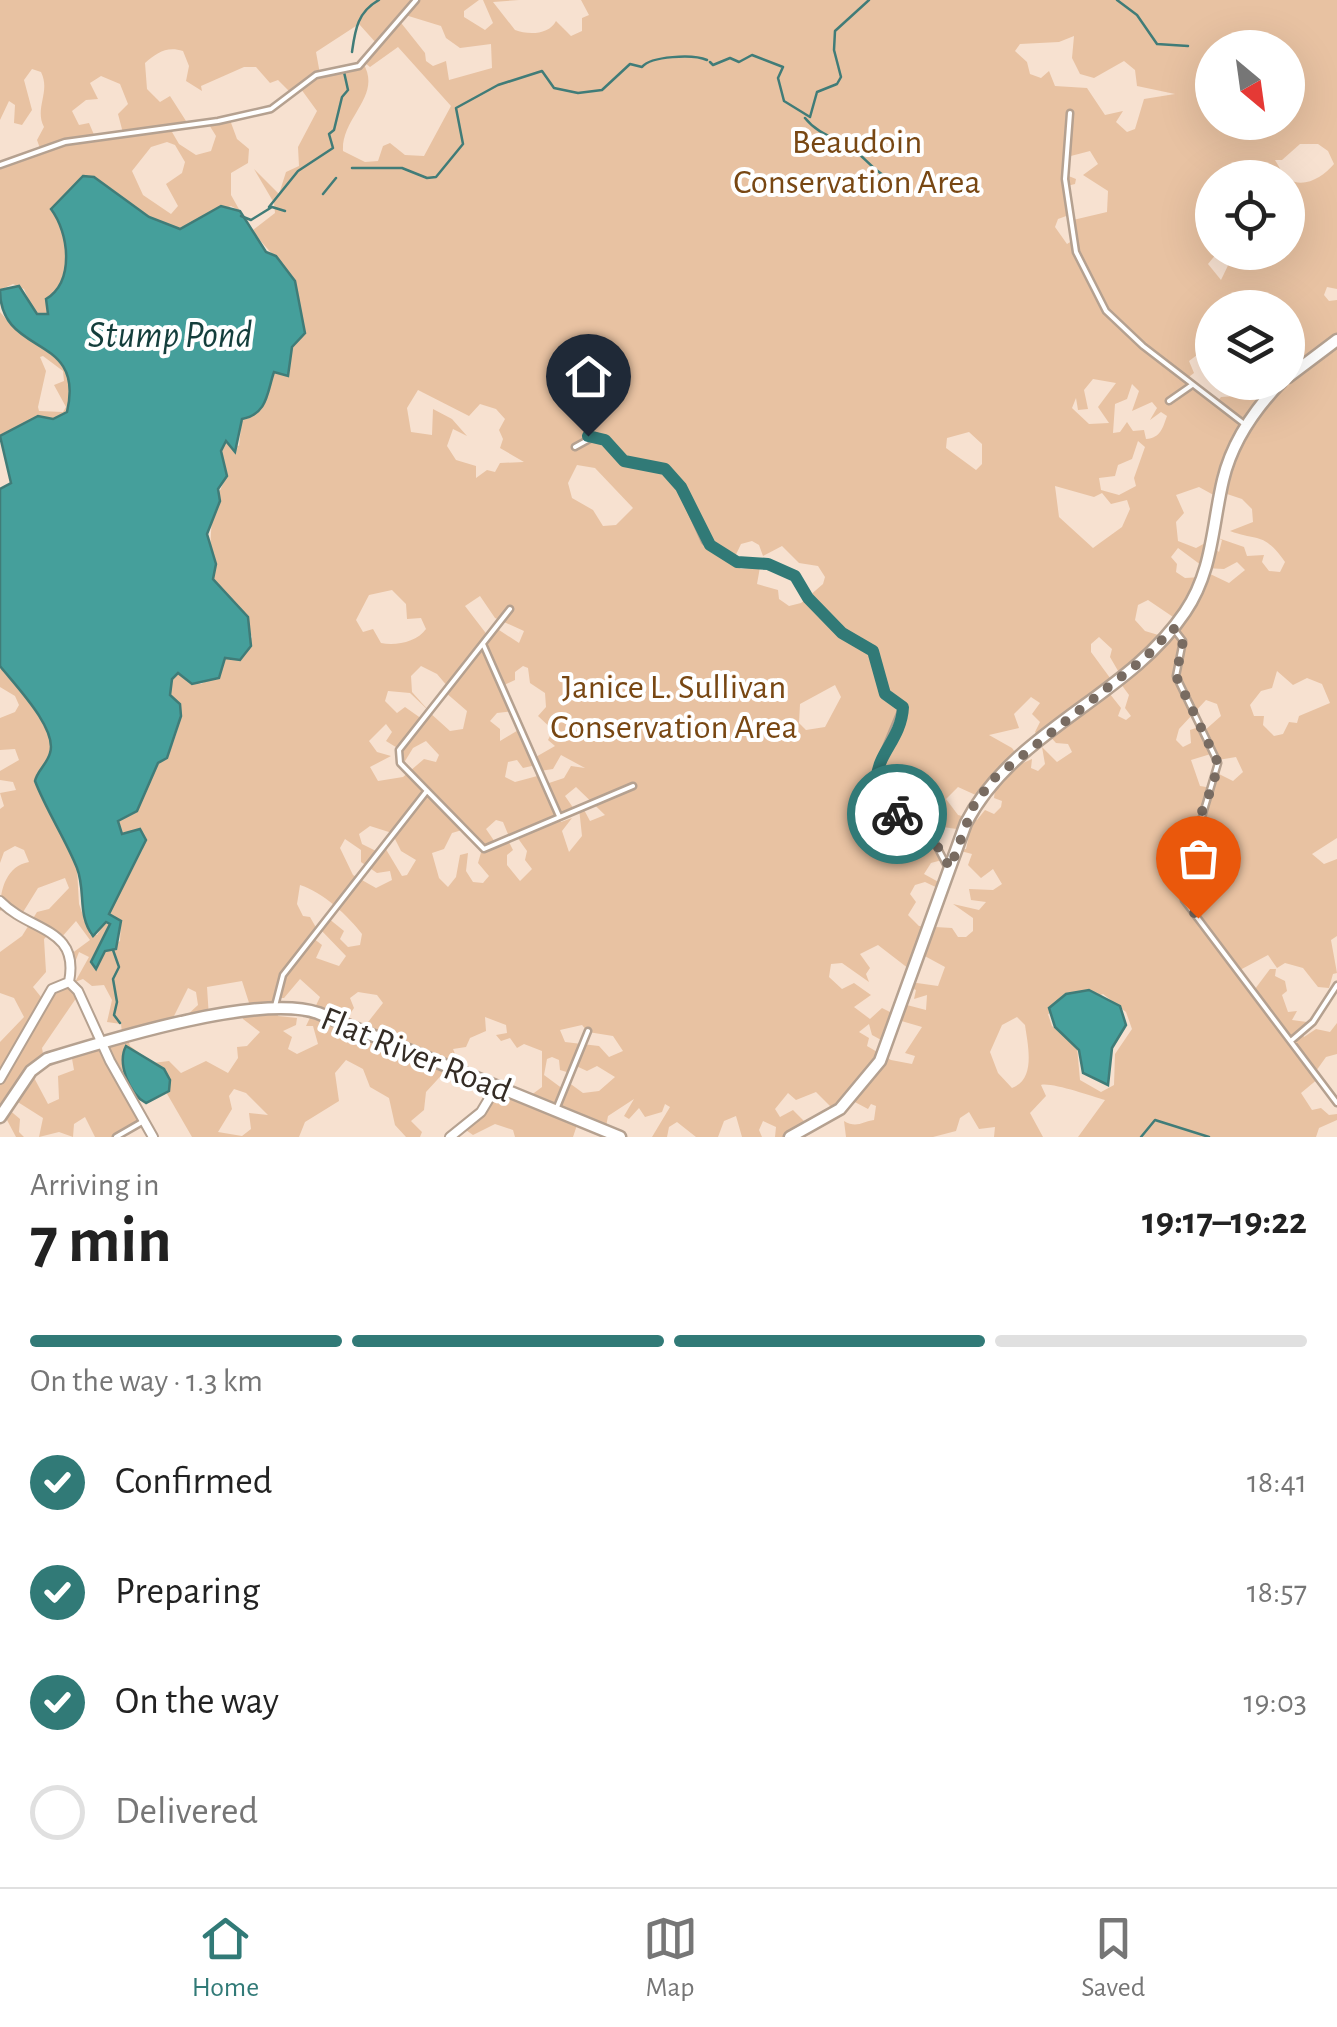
<!DOCTYPE html>
<html lang="en">
<head>
<meta charset="utf-8">
<style>
  :root { --surface:#fff; --page:#f2f2f2; --text:#222; --muted:#767676; --line:#e0e0e0; --accent:#317a77 }
  body { margin:0; font-family:"Alegreya Sans",sans-serif; background:var(--page); color:var(--text); height:100vh; display:flex; flex-direction:column; font-size:38px; white-space:nowrap }
  * { box-sizing:border-box; margin:0 }
  p { font-size:32px; color:var(--muted) }
  .icon { flex:none; width:55px; height:55px; fill:none; stroke:currentColor; stroke-width:2; stroke-linecap:round; stroke-linejoin:round }
  .map { position:relative; height:1137px; overflow:hidden }
  .side { display:flex; flex-direction:column; background:var(--surface); flex:1 }
  .side>* { flex:none }
  .needle { width:65px; rotate:151deg }
  .tools { position:absolute; left:1195px; top:30px; display:grid; gap:20px }
  .tools a { display:grid; place-items:center; width:110px; height:110px; border-radius:50%; background:var(--surface); box-shadow:0 10px 40px #0002; font-size:50px }
  .pin { position:absolute; display:grid; place-items:center; width:85px; height:85px; color:#fff; margin:-102px -42px; border-radius:50% 50% 50% 0; rotate:-45deg; box-shadow:0 0 10px #0007 }
  .pin .icon { rotate:45deg }
  .courier { position:absolute; display:grid; place-items:center; width:100px; height:100px; margin:-50px; border:8px solid #317a77; border-radius:50%; background:#fff; color:#222; box-shadow:0 2px 12px #0007 }
  .head em { font-style:normal; font-weight:700 }
  .head div { display:flex; flex-direction:column-reverse }
  .head { display:flex; align-items:center; justify-content:space-between; height:170px; padding:0 30px }
  h1 { font-size:65px; font-weight:700; line-height:75px }
  .bar { display:grid; grid-template-columns:repeat(4,1fr); gap:15px 10px; align-content:center; height:120px; padding:0 30px }
  .bar i { height:12px; border-radius:8px; background:var(--line) }
  .bar .selected { background:var(--accent) }
  .bar p { grid-column:span 4 }
  ol { padding:0 30px; list-style:none }
  li { display:flex; align-items:center; gap:30px; height:110px }
  li p { margin-inline-start:auto }
  li .icon { padding:10px; border-radius:50%; background:var(--accent); color:#fff; stroke-width:4 }
  li:last-child { color:var(--muted) }
  li i { width:55px; height:55px; border:5px solid var(--line); border-radius:50% }
  .dock { display:flex; justify-content:space-around; align-items:center; height:140px; border-top:2px solid var(--line); background:var(--surface); font-size:28px; color:var(--muted) }
  .dock a { display:grid; justify-items:center; gap:5px }
  .dock .selected { color:var(--accent) }
  .map>svg:first-child { display:block }
</style>
</head>
<body>
<div class="map">
<svg width="1337" height="1137" viewBox="0 0 1337 1137">
  <rect width="100%" height="100%" fill="#f7e1d0"/>
  <path fill="#e8c2a2" fill-rule="evenodd" d="M0,0H479L464,11V17L485,30L493,23L483,0H519L493,2L515,30C528,35 549,35 556,21L571,36L582,31V18L589,15L581,0H1337V289L1327,287L1324,295L1329,301L1337,300V838L1312,854L1324,864L1337,859V936L1331,940L1337,973L1333,974L1329,988L1318,987L1303,968L1285,963L1277,968L1268,955L1240,970L1255,989L1270,969H1276L1275,976L1285,981L1287,991L1282,995L1288,1012L1297,1011L1292,1020L1307,1022L1301,1030L1304,1037L1316,1029L1330,1032L1337,1023V1054L1326,1057L1316,1071L1319,1078L1301,1093L1312,1110L1321,1108L1329,1115L1337,1114V1120L1319,1128L1316,1137H1078L1105,1100C1091,1096 1051,1082 1041,1085L1046,1096L1030,1113L1043,1137H994L995,1127L979,1129L969,1112L960,1118L956,1131L933,1137H846L844,1121C857,1129 863,1121 874,1120L876,1106L871,1104L868,1109L851,1100L836,1112L816,1092L796,1100L788,1093L775,1109L780,1117L793,1110L804,1121L810,1120L791,1137H775L776,1127L763,1121L759,1130L762,1137H742L736,1116L724,1121L718,1137H696L677,1122L669,1127L667,1137H652L670,1107L665,1104L662,1112L645,1117L639,1108L629,1119L624,1116L634,1099L608,1116L605,1132L578,1122L573,1137H515L513,1130L495,1124L473,1135L463,1128L496,1088L526,1099L542,1087V1051L524,1044L517,1048L510,1038L501,1041L496,1035L507,1033L506,1025L485,1017L486,1031L470,1038L466,1047L453,1049L459,1063L457,1071L448,1068L426,1092L424,1110L411,1121L422,1132L420,1137H406L395,1125L389,1098L370,1087L363,1069L346,1060L335,1073L339,1101L305,1122L299,1137H192L166,1092L170,1080L167,1073L126,1046V1078L144,1121L117,1137H95L85,1117L74,1124L73,1137L59,1132L39,1137L43,1118L13,1099L7,1108L20,1119L19,1132L24,1137H16L7,1120L0,1117V1042L24,1017L14,998L0,993V952L22,936L37,912L49,909L69,888L65,878L38,888L20,917L6,907L0,911C0,888 7,866 29,862L24,850L15,846L4,852L0,863V809L4,806L0,793L16,790L13,782L0,780V771L19,760L15,749L0,750V718L15,712L19,705L15,696L0,687V666C15,686 58,728 50,753C47,763 37,771 35,781L77,868L79,904L90,935H97L106,921L110,924L92,958L91,963L97,969L105,951L120,941L121,921L109,914L143,849L140,829L122,834L118,820L131,815L158,763L168,757C174,738 190,711 170,696L172,679L178,673L201,684L212,678L225,658L238,660L252,637L238,606L213,580C209,544 208,509 227,476L221,451L225,441L239,446L242,418C269,414 265,391 275,371L288,376L292,347L304,333C300,317 301,293 293,279C281,259 265,250 253,230L275,213L274,203L254,169L279,194L286,172L299,166L298,147L317,111L301,89L293,95L278,80L270,83L256,67H244L201,86L202,91L186,81L189,66L183,51C166,46 157,53 145,63L147,89L160,102L170,96L186,121L172,132L179,144L196,155L211,151L216,136L208,123L230,120L237,139L249,149L248,163L231,173V195L240,211L231,206L181,229L149,217L111,188L75,184L51,209C69,233 75,281 46,300L48,314L41,316L33,310L24,289L13,284L0,290V165L41,151L37,140L44,127C34,108 51,92 41,72L32,69L24,80L32,110L22,125L14,123L15,105L9,101L0,120ZM402,14L441,26L446,38L460,48L491,44L492,68L449,80L446,61L433,66L426,61L425,53L398,19ZM359,24L377,44L364,62L370,67L398,47L451,106L424,156L405,155L390,143L383,146L378,161L365,162L343,151C341,117 383,96 363,63L355,69L320,74L316,52ZM1074,36L1072,58L1080,74L1094,78L1124,61L1135,70L1137,86L1175,94L1144,99L1135,129L1127,132L1116,122L1123,111L1105,115L1087,88L1055,86L1049,71L1041,78L1030,74L1027,62L1015,51L1020,44L1059,42ZM1212,48H1288V122H1212ZM101,76L120,84L128,104L118,114L123,133L95,137L89,123L79,125L72,111L86,100L98,99L90,83ZM167,142L175,145L185,162L182,173L166,184L178,206L171,214L143,195L132,171L151,147ZM1318,144L1328,151L1334,164C1323,177 1304,189 1288,179V252L1234,253L1221,280L1208,264L1217,253L1212,252V178L1285,177L1275,160H1282L1300,144ZM1090,151L1098,164L1083,175L1108,191L1107,212L1073,220L1075,239L1067,244L1055,227L1058,219L1069,215L1067,186L1075,184L1076,179L1066,175L1067,157ZM1225,301L1237,307L1288,308V338L1294,345L1288,354V382L1243,383L1236,396L1221,397L1216,403L1186,379L1194,373L1189,361L1205,349L1212,360V308ZM1093,379L1116,383L1098,407L1109,423L1089,424L1072,408L1076,398L1078,410L1088,409L1084,390ZM1132,384L1139,391L1132,411L1152,402L1157,408L1150,420L1161,412L1167,416C1163,427 1161,438 1146,439L1144,430L1133,431L1127,422L1120,432L1113,433L1115,404L1127,399ZM418,390L469,416L480,404L496,409L505,419L499,430L503,439L500,448L524,462L500,463L495,472L487,470L476,478V466L456,460L447,446L453,429L467,436L452,419L433,409L432,435L411,432L407,408ZM969,432L982,444V464L976,470L946,448L947,438ZM1138,441L1145,447L1134,478L1136,486L1119,495L1101,490L1099,478L1115,476L1118,465L1132,459ZM577,465L595,468L633,508L616,525L603,526L593,510L572,498L568,483ZM1055,486L1094,497L1102,493L1111,504L1127,500L1130,509L1122,527L1093,548L1059,517ZM1199,487L1219,498L1221,492L1242,499L1252,509L1253,522L1230,531C1259,542 1263,531 1285,562L1280,572L1269,571L1262,562L1264,555L1247,556L1244,547L1215,537L1222,540L1219,552L1207,542L1196,548L1178,541L1176,522L1184,513L1176,495ZM752,541L759,545L763,556L782,546L799,563L818,566L825,577L823,584L801,603L789,606L779,599L778,590L757,584L760,567L741,569L732,563L741,544ZM1178,548L1205,568L1224,569L1237,562L1245,570L1229,583L1206,572L1202,577L1185,578L1176,572L1177,564L1171,557ZM392,590L406,604L407,619L421,618L426,629C417,642 396,646 381,643L373,629L363,632L356,620L369,595ZM480,596L495,618L524,631L519,643L496,628L488,636L465,606ZM1148,600L1179,621L1165,637L1145,631L1135,620L1138,605ZM1099,637L1112,649L1110,657L1121,676L1118,680L1129,695L1125,708L1131,716L1126,720L1118,716L1121,708L1106,689L1113,682L1091,652V644ZM421,666L437,674L448,687L445,692L467,711L463,729L450,731L429,712L422,719L405,707L397,713L385,701L388,691L410,693L429,711L412,692L411,676ZM523,666L528,668L530,683L545,693L546,707L538,716L553,730L548,740L555,746L534,758L520,729L500,741V729L490,721L497,713L513,711L502,686L515,680V672ZM1277,671L1293,685L1307,678L1322,684L1330,703L1299,716L1297,723L1289,722L1283,734L1274,736L1263,725L1264,716H1254L1250,705L1261,691L1272,688ZM835,685L841,697L825,727L806,730L799,723L800,704ZM1031,697L1040,703L1032,714L1040,722L1035,732L1041,739L1048,734L1056,743L1068,744L1072,752L1057,762L1042,747L1045,764L1038,771L1031,768L1032,759L1023,763L1012,748L989,735L1019,728L1014,714ZM1206,700L1217,704L1221,716L1204,731L1199,727L1190,730L1191,743L1183,747L1176,740L1179,729ZM386,724L392,732L386,741L399,749L396,757L402,766L413,748L426,741L439,755L436,762L424,759L403,777L378,781L370,767L391,756L377,752L369,741ZM1214,753L1218,760L1236,757L1243,772L1233,781L1217,773L1212,788L1200,786L1191,760ZM561,755L585,768L571,766L564,778L546,784L541,775L515,782L505,777L508,762L517,760L523,768L536,765L540,771L553,769ZM576,787L605,815L590,821L582,806L579,808L582,836L569,852L562,831L572,818L561,822L558,817L574,809L565,796ZM958,787L980,797L995,789L994,798L1002,801L1001,807L994,814L985,810L977,820L958,815L946,799ZM496,820L503,822L510,839L517,837L527,851L525,860L532,869L520,881L507,865V855L513,850L508,840L497,845L486,829ZM370,826L392,833L401,851L416,860L407,875L402,876L384,846L378,852L362,844L359,834ZM943,827L970,831L966,849L957,850L972,854L968,865L981,878L993,869L1002,884L993,890L969,889L971,900L986,902L979,910L953,904L973,918V931L966,937H958L952,928L919,926L908,915L916,902L910,894L915,885L925,882L942,890L944,885L924,874L931,863L942,860L931,835ZM462,830L482,849L478,863L489,876L483,883L473,882L466,871L468,853L460,855L456,877L448,887L439,878L432,853L444,849L452,833ZM345,839L361,850V862L377,873L390,871L392,880L376,888L353,875L340,848ZM300,885C323,892 349,917 362,934L360,945L348,947L340,939L344,931L328,918L320,929L346,956L339,966L316,958L322,945L313,938L318,931L310,917L303,916L297,904ZM76,921L90,940L71,954L74,965L79,952L89,957L75,982L83,979L92,986L104,985L112,1000L107,1022L121,1024L122,1033L71,1053L74,1070L58,1076L59,1099L48,1104L31,1072L44,1059L42,1048L79,994L63,982L45,1002L33,987L46,972L44,939L49,934L60,939ZM878,945L913,972L921,954L945,967L938,986L910,982L909,987L916,990L914,999L927,995L926,1010L903,1004L898,1016L882,1008L870,1019L854,1007L871,995L854,983L842,989L829,977L831,964L842,963L869,982L866,974L870,968L860,954ZM300,979L320,997L306,1026H313L318,1044L297,1054L288,1049L292,1037L283,1031L296,1025L297,1018L278,1016L276,998H284ZM242,981L251,1009L241,1012L243,1019L260,1032L247,1046L237,1047L238,1058L228,1073L206,1061L181,1073L169,1061L153,1063L130,1046L128,1039L172,1020L188,988L196,992L198,1005L185,1017L209,1018L207,987ZM358,992L377,995L383,1003L361,1031L343,1024L354,1008L350,998ZM1103,994L1126,1012L1132,1029L1115,1054L1114,1085L1101,1092L1080,1080L1077,1047L1052,1026L1048,1014ZM1017,1017L1025,1025C1028,1046 1036,1079 1012,1088L998,1073L990,1052L1002,1025ZM898,1020L922,1027L905,1053L915,1056L912,1064L891,1060L867,1046L869,1038L859,1032L869,1024L872,1035L883,1041ZM582,1025L588,1032L613,1036L623,1051L609,1057L599,1046L565,1042L560,1030ZM552,1057L559,1060L560,1070L570,1073L574,1065L587,1071L597,1066L615,1077L599,1091L583,1093L568,1082L563,1089L544,1075L547,1059ZM234,1089L246,1093L268,1115L249,1113L251,1129L242,1136L218,1132L232,1109L229,1096Z
    M0,312C31,350 80,347 67,412C48,424 21,424 0,436ZM43,356L63,371L64,381L54,385L66,407L63,412L39,411L38,407L46,371L40,357Z"/>
  <path fill="#459f9b" stroke="#407c78" stroke-width="2.5" d="M83,176L94,177L149,217L180,229L221,206L240,211L266,252L276,256L295,281L305,333L292,347L288,376L274,372C267,392 268,414 242,419L235,452L226,441L221,451L227,476L218,489L220,501L207,534L216,564L213,579L248,617L251,646L240,660L225,658L219,678L192,684L178,673L172,679L170,695L180,704L181,716L167,758L158,763L137,811L118,821L122,834L140,829L146,840L109,914L121,921L116,949L105,951L96,969L91,962L110,924L106,922L93,936C77,915 86,891 77,868C66,840 46,810 35,781C37,771 47,764 50,753C58,729 15,685 0,666V489L11,483L0,436L38,416L53,419L67,412C86,332 0,358 0,290L19,286L37,314H48L46,299C75,281 69,233 51,209Z
    M1089,990L1120,1006L1126,1025L1112,1048L1108,1085L1083,1073L1079,1050L1055,1027L1049,1008L1066,994Z
    M126,1046L164,1069L170,1080L169,1091L146,1103C129,1094 117,1063 126,1046Z"/>
  <g fill="none" stroke-linecap="round" stroke-linejoin="round">
    <path stroke="#407c78" stroke-width="2.5" d="M1117,0L1137,15L1157,44L1188,46
      M352,52C355,31 357,12 379,0
      M710,62L713,65L730,58L739,62L752,55L783,67L778,78L784,101L810,117L817,92L837,84L841,77L834,50L835,31L869,0
      M805,118C820,137 842,139 858,153C869,163 875,171 889,179
      M352,168H402L427,178L436,177L463,144L456,108L498,85L542,71L554,88L578,93L602,90L630,64L642,67C651,56 693,54 707,60
      M323,194L336,178
      M269,207L298,171L333,148L329,134L334,130L342,97L348,90L344,72
      M241,216L251,220L272,207L285,211
      M113,950L119,967L113,979L117,1002L114,1015L120,1023
      M1141,1137L1155,1120L1209,1137"/>
    <defs>
      <path id="street" d="M1070,113L1065,179L1076,252L1106,311L1143,346L1243,423
        M0,165L65,142L218,121L271,109L316,75L359,66L416,0
        M1169,401L1192,385
        M575,447L595,436L608,442L623,460L665,469L681,487L705,541L737,562L768,564L795,576L808,598L840,630L873,651L884,692L903,707L878,767L879,789L903,820L932,837L947,866
        M510,609L399,750L400,763L484,849L633,786
        M1173,628L1183,641L1176,676L1218,763L1202,817L1181,860L1184,900L1337,1103
        M483,644L559,816
        M275,1006L283,975L426,792
        M1292,1040L1313,1022L1337,985
        M557,1107L588,1031
        M116,1137L142,1122"/>
      <path id="secondary" d="M0,901C30,932 80,927 69,982
        M0,1079L52,989L69,982L78,991L110,1061L153,1137
        M450,1137L481,1112L496,1087"/>
      <path id="primary" d="M1288,377L1337,340
        M0,1117L31,1071L47,1059C109,1040 259,993 318,1013L620,1137
        M790,1137L840,1109L880,1061L966,823C1014,730 1128,697 1185,612C1213,571 1212,526 1223,480C1232,442 1254,410 1281,382"/>
    </defs>
    <use href="#street" stroke="#b5a190" stroke-width="9"/>
    <use href="#secondary" stroke="#b5a190" stroke-width="12"/>
    <use href="#primary" stroke="#b5a190" stroke-width="15"/>
    <use href="#street" stroke="#fff" stroke-width="4"/>
    <use href="#secondary" stroke="#fff" stroke-width="8"/>
    <use href="#primary" stroke="#fff" stroke-width="10"/>
  </g>
  <g fill="none" stroke-linecap="round" stroke-linejoin="round">
    <path stroke="#786b61" stroke-width="10" stroke-dasharray="0 18" d="M897,814L932,837L950,868L973,807L992,780L1146,657L1173,628L1183,641L1176,676L1218,763C1209,819 1157,867 1198,918"/>
    <path stroke="#317a77" stroke-width="12" d="M588,436L605,440L624,461L665,469L681,487L710,545L737,562L768,564L795,576L808,598L842,633L873,651L885,694L903,707C901,752 850,767 897,814"/>
  </g>
  <g text-anchor="middle" dominant-baseline="central" stroke-width="8" stroke-linejoin="round" paint-order="stroke">
    <g font-size="35" fill="#784713" stroke="#fff">
      <text x="857" y="142">Beaudoin<tspan x="857" dy="40">Conservation Area</tspan></text>
      <text x="674" y="687">Janice L. Sullivan<tspan x="674" dy="40">Conservation Area</tspan></text>
    </g>
    <g font-size="35" fill="#342c25" stroke="#fff">
      <text transform="translate(416 1055) rotate(22)">Flat River Road</text>
    </g>
    <g font-size="38" font-style="italic" fill="#143e3c" stroke="#fff">
      <text x="170" y="336">Stump Pond</text>
    </g>
  </g>
</svg>
<div class="tools">
<a><svg class="needle" viewBox="-14 -14 28 28"><path d="M0-13l5 13h-10z" fill="#e53935"/><path d="M0 13l5-13h-10z" fill="#767676"/></svg></a>
<a><svg class="icon" aria-label="locate" viewBox="0 0 24 24"><circle cx="12" cy="12" r="6"/><path d="M12 2v4M12 18v4M2 12h4M18 12h4"/></svg></a>
<a><svg class="icon" aria-label="layers" viewBox="0 0 24 24"><path d="M12 4l9 5-9 5-9-5zM3 14l9 5 9-5"/></svg></a>
</div>
<div class="pin" style="left:1198px;top:918px;background:#ea580c"><svg class="icon" aria-label="bag" viewBox="0 0 24 24"><path d="M5 8h14l-1 12H6zM9 8a3 3 0 0 1 6 0"/></svg></div>
<div class="pin" style="left:588px;top:436px;background:#1f2937"><svg class="icon" aria-label="home" viewBox="0 0 24 24"><path d="M3 11l9-7 9 7M6 9v11h12V9"/></svg></div>
<div class="courier" style="left:897px;top:814px"><svg class="icon" aria-label="bike" viewBox="0 0 24 24"><circle cx="6" cy="16" r="4"/><circle cx="18" cy="16" r="4"/><path d="M6 16l4-8h5l3 8M10 8l3 8H6M13 5h3"/></svg></div>
</div>
<section class="side">
<div class="head"><div><h1>7 min</h1><p>Arriving in</p></div><em>19:17–19:22</em></div>
<div class="bar"><i class="selected"></i><i class="selected"></i><i class="selected"></i><i></i><p>On the way · 1.3 km</p></div>
<ol>
<li><svg class="icon" aria-label="check" viewBox="0 0 24 24"><path d="M5 12l5 5 9-10"/></svg>Confirmed<p>18:41</p></li>
<li><svg class="icon" aria-label="check" viewBox="0 0 24 24"><path d="M5 12l5 5 9-10"/></svg>Preparing<p>18:57</p></li>
<li><svg class="icon" aria-label="check" viewBox="0 0 24 24"><path d="M5 12l5 5 9-10"/></svg>On the way<p>19:03</p></li>
<li><i></i>Delivered</li>
</ol>
</section>
<nav class="dock">
<a class="selected"><svg class="icon" aria-label="home" viewBox="0 0 24 24"><path d="M3 11l9-7 9 7M6 9v11h12V9"/></svg>Home</a>
<a><svg class="icon" aria-label="map" viewBox="0 0 24 24"><path d="M3 6l6-2 6 2 6-2v14l-6 2-6-2-6 2zM9 4v14M15 6v14"/></svg>Map</a>
<a><svg class="icon" aria-label="saved" viewBox="0 0 24 24"><path d="M7 4h10v16l-5-4-5 4z"/></svg>Saved</a>
</nav>
</body>
</html>
